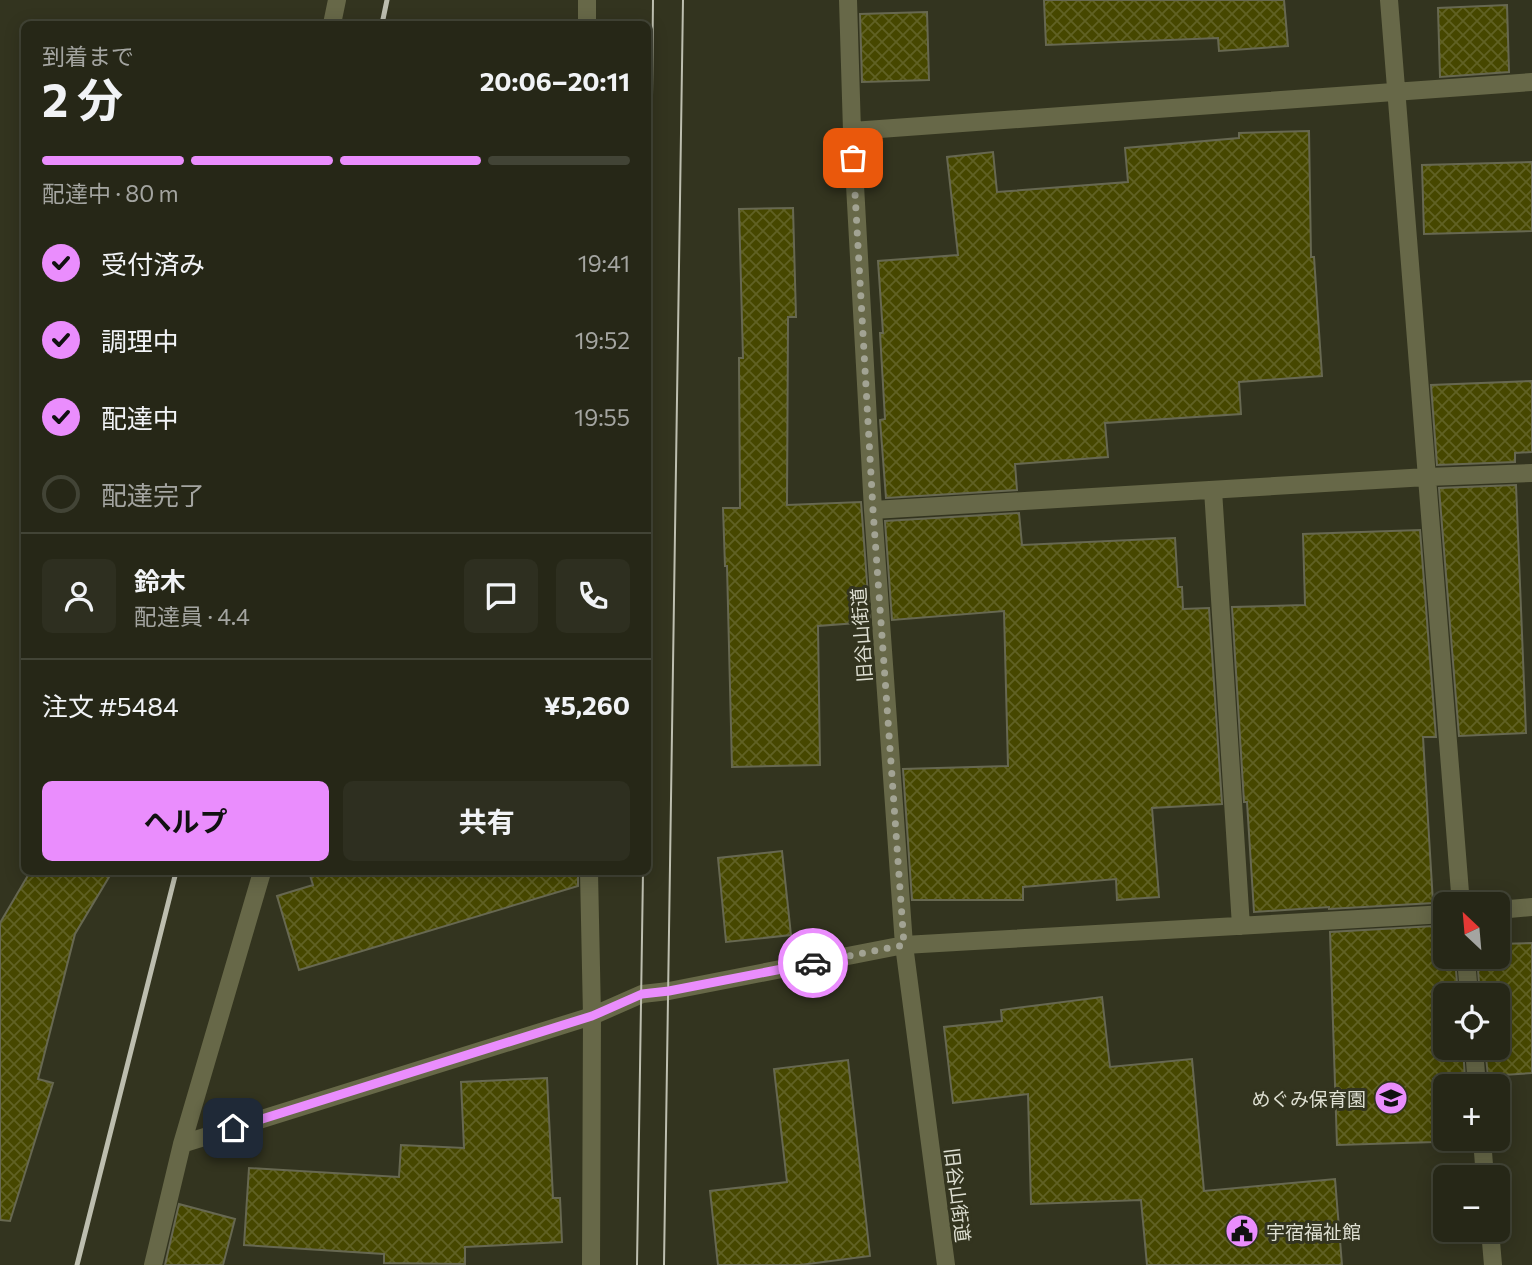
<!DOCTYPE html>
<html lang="ja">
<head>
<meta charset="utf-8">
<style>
  :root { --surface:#262717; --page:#2e2f20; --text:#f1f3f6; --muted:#a4a5a1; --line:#424436; --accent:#ea8dfd }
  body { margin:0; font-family:Commissioner,"Noto Sans JP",sans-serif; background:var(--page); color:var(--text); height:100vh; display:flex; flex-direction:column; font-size:26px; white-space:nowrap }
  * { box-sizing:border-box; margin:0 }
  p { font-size:23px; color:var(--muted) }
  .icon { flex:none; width:38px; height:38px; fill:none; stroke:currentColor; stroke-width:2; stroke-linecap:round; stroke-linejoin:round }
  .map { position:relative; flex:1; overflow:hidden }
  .side { position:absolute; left:21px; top:21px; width:630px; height:854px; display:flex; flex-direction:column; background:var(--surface); border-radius:10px; box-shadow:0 4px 18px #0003,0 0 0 2px var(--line) }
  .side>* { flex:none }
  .needle { width:46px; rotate:334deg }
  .tools { position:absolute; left:1433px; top:892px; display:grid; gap:14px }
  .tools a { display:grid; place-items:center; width:77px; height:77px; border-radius:10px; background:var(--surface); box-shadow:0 4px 18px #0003,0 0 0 2px var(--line); font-size:35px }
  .pin { position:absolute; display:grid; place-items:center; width:60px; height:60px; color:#fff; margin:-30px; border-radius:14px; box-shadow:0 4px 10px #0006 }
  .courier { position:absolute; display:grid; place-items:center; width:70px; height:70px; margin:-35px; border:5px solid #ea8dfd; border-radius:50%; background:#fff; color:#222; box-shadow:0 2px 9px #0007 }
  .headline em { font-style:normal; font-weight:700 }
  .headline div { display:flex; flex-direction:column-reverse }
  .headline { display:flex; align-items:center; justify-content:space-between; height:119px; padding:0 21px }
  h1 { font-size:46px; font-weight:700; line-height:52px }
  .bar { display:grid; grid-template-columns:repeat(4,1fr); gap:10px 7px; align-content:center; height:84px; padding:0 21px }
  .bar i { height:9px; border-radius:5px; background:var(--line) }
  .bar .selected { background:var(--accent) }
  .bar p { grid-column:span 4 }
  .line { display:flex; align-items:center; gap:18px; padding:0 21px; border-top:2px solid var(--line) }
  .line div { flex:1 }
  .round { display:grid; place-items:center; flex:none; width:74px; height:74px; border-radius:10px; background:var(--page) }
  ol { padding:0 21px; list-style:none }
  li { display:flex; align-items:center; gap:21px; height:77px }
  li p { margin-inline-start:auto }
  li .icon { padding:7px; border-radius:50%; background:var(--accent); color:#111; stroke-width:4 }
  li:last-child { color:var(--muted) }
  li i { width:38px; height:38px; border:4px solid var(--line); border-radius:50% }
  .primary-button { display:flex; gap:14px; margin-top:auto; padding:14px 21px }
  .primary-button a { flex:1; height:80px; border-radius:10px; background:var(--accent); color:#111; font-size:28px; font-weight:700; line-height:80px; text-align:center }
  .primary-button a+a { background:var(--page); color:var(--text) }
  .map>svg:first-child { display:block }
</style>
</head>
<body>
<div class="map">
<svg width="1532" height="1265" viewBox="0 0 1532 1265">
  <defs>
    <pattern id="building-cross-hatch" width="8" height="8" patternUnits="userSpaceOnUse" patternTransform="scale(1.75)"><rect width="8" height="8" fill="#464700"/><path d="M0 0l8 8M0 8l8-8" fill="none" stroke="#606124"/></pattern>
  </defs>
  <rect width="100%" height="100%" fill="#33341f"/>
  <path fill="url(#building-cross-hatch)" stroke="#676851" stroke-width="2" d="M1044,0H1284L1288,46L1219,51L1218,38L1046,45Z
    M1507,5L1509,72L1440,77L1438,8Z
    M927,12L929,80L862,82L860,14Z
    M1309,131L1311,257H1314L1322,376L1239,382L1241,414L1105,423L1108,457L1015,464L1017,490L886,498L880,420L885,419L880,333H883L878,261L958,255L947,157L993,152L997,192L1128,182L1125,148L1239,138V133Z
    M1532,162V231L1424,234L1422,165Z
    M793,208L796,317H788L787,505L861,502L870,622L818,626L820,765L732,767L727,566H725L723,508H740L739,358H743L739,209Z
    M1532,381V452L1515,453V462L1437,465L1431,385Z
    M1516,485L1526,733L1459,736L1439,488Z
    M1019,513L1022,545L1175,538L1178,587H1182L1183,609L1209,608L1222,804L1152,808L1159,897L1117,900L1116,879L1023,887V900H912L903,769L1008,766L1004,611L892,620L885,521Z
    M1420,530L1436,737H1423L1433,903L1329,909V907L1254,912L1247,802H1244L1232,607L1305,605L1303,534Z
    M782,851L791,935L726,942L718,858Z
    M30,872H112L75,934L38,1079L53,1083L10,1221L0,1220V923Z
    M309,872H578V886L299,970L277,896L313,885Z
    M1434,926L1435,946L1446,945V957H1455L1458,996H1446V1048H1463L1465,1078L1433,1079L1435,1142L1337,1145L1330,932Z
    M1532,943V1073L1488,1076L1485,1048H1498V996H1480L1477,957H1498V944Z
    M1102,997L1110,1067L1192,1059L1204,1191L1335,1179L1342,1265H1147L1141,1200L1031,1204L1028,1094L953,1103L944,1027L1002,1021L1001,1010Z
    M848,1060L870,1256L800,1265H718L710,1191L787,1182L774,1069Z
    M547,1078L553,1198H560L562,1242L465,1247V1264L384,1263V1254L244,1245L249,1168L399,1177L401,1145L464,1148L461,1082Z
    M179,1204L235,1219L223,1265H165Z"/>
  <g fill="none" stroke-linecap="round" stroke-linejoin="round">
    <path stroke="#676848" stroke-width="18" d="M848,0L852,131L873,510L904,945L946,1265
      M1389,0L1461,905
      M332,24L337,0
      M587,24V0
      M852,131L1532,82
      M1213,490L1241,926
      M873,510L1427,477L1532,473
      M589,872L592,1016L591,1265
      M1498,910L1532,907
      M1466,957L1469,996
      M1474,1048L1477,1087
      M1482,1139L1485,1178
      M182,1144L592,1016L642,994L669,991L904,945L1446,914
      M1490,1230L1493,1265
      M153,1265L182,1144L262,872"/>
    <path stroke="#bdbeaf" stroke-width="2" d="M648,482L653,0
      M637,1265L643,872
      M664,1265L683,0"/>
    <path stroke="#bdbeaf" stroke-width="5" d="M382,24L387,0
      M77,1265L176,872"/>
  </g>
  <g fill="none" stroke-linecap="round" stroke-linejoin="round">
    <path stroke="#a2a393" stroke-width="7" stroke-dasharray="0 12.6" d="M813,963L904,945L873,510L853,158"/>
    <path stroke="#ea8dfd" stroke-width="9" d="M233,1128L592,1016L642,994L669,991L813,963"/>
  </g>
  <defs>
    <symbol id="school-disc" viewBox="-11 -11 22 22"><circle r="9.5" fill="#ea8dfd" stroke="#33341f"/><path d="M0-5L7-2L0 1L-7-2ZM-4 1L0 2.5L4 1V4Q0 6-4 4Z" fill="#111"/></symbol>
    <symbol id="civic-disc" viewBox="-11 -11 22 22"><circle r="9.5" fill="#ea8dfd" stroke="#33341f"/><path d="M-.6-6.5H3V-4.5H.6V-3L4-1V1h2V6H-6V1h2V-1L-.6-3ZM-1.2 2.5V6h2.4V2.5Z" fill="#111"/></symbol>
  </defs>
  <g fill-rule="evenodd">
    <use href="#school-disc" x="1372" y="1079" width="38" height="38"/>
    <use href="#civic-disc" x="1223" y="1212" width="38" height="38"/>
  </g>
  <g text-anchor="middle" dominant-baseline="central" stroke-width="6" stroke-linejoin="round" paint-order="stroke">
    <g font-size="19" fill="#dedfd2" stroke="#33341f">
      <text transform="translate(861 635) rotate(-94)">旧谷山街道</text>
      <text transform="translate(958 1195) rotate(83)">旧谷山街道</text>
    </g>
    <g font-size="19" fill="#dedfd2" stroke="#33341f" text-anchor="end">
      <text x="1366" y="1098">めぐみ保育園</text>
      <text x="1266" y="1231" text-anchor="start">宇宿福祉館</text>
    </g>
  </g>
</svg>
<div class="tools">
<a><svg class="needle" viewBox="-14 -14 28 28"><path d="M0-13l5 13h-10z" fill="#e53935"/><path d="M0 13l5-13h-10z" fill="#a4a5a1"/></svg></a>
<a><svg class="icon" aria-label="locate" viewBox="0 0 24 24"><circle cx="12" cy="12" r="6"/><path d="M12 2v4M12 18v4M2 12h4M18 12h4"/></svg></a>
<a>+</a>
<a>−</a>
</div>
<div class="pin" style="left:853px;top:158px;background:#ea580c"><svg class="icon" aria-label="bag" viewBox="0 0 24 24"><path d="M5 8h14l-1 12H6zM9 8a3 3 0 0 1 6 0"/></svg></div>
<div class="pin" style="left:233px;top:1128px;background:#1f2937"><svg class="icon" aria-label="home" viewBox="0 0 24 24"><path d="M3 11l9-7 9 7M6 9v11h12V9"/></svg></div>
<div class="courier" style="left:813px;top:963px"><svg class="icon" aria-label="car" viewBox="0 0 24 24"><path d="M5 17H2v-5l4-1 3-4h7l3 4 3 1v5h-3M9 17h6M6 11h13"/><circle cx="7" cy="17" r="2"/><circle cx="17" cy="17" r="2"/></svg></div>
<section class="side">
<div class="headline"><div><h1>2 分</h1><p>到着まで</p></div><em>20:06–20:11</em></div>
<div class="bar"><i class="selected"></i><i class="selected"></i><i class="selected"></i><i></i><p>配達中 · 80 m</p></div>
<ol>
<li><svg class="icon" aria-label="check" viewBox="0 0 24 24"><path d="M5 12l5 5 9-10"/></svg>受付済み<p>19:41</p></li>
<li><svg class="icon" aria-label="check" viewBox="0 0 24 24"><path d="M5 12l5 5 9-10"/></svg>調理中<p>19:52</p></li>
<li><svg class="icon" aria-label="check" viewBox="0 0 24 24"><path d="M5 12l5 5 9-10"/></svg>配達中<p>19:55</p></li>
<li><i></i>配達完了</li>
</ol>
<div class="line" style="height:126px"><a class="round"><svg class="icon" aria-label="person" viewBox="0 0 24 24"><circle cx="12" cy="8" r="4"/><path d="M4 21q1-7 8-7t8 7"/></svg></a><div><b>鈴木</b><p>配達員 · 4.4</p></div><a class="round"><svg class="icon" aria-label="chat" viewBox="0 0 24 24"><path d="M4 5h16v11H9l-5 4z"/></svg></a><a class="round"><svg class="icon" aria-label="phone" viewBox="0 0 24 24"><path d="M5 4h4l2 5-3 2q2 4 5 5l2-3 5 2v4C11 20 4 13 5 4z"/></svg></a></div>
<div class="line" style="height:91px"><div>注文 #5484</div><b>¥5,260</b></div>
<div class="primary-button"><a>ヘルプ</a><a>共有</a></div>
</section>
</div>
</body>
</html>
